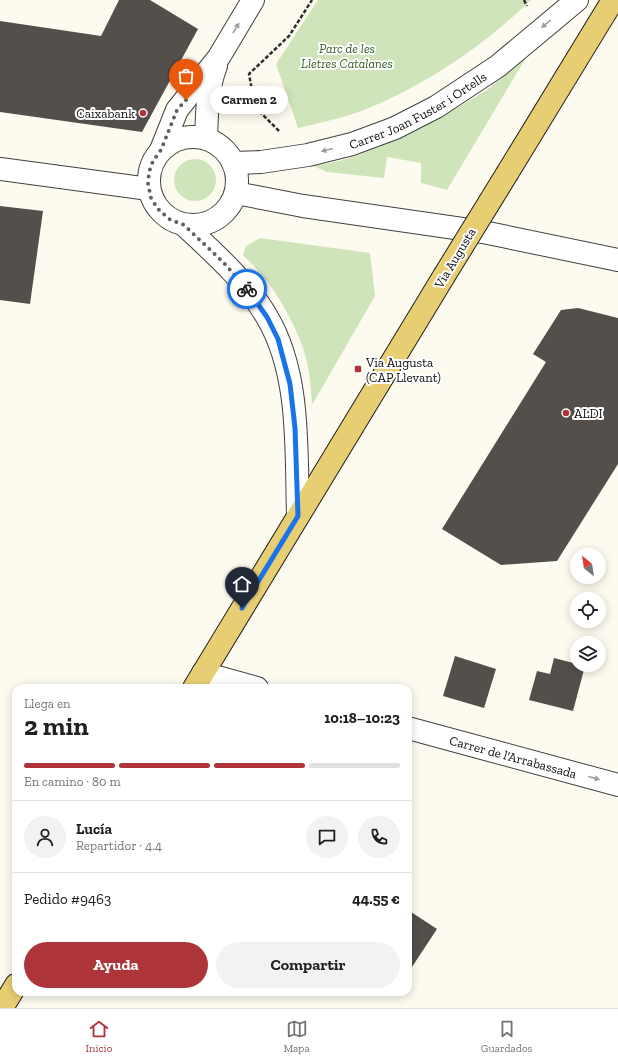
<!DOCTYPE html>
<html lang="es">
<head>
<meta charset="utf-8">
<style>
  :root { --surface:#fff; --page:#f2f2f2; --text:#202124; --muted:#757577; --line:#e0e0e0; --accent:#ad3539 }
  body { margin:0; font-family:"Zilla Slab",serif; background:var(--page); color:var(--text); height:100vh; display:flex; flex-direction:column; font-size:15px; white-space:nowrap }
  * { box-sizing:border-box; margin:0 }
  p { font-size:13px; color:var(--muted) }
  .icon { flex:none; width:22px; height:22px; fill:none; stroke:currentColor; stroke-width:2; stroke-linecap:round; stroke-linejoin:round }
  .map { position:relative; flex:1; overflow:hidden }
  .details { position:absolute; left:12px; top:684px; width:400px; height:312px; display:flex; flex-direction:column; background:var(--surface); border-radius:12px; box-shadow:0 2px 10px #0003 }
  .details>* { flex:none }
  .needle { width:26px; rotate:330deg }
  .fabs { position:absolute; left:570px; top:548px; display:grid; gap:8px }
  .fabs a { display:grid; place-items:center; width:36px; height:36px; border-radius:50%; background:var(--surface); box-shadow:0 2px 10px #0003; font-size:20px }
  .pin { position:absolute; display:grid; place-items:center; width:34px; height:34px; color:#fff; margin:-41px -17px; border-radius:50% 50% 50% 0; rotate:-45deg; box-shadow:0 0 4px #0007 }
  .pin .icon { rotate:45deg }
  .courier { position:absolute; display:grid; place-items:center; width:40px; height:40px; margin:-20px; border:3px solid #1a73e8; border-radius:50%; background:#fff; color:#222; box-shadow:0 1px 5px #0007 }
  .bubble { position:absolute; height:28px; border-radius:14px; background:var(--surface); box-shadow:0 2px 10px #0003; font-size:13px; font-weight:700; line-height:28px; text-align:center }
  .head em { font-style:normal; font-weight:700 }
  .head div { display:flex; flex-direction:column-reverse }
  .head { display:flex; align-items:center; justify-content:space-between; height:68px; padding:0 12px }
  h1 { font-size:26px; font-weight:700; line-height:30px }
  .bar { display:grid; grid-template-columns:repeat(4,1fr); gap:6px 4px; align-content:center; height:48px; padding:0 12px }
  .bar i { height:5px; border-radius:3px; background:var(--line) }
  .bar .on { background:var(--accent) }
  .bar p { grid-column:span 4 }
  .line { display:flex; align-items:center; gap:10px; padding:0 12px; border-top:1px solid var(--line) }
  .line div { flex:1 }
  .round { display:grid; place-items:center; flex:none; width:42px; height:42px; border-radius:21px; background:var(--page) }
  .primary-button { display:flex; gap:8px; margin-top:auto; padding:8px 12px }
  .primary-button a { flex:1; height:46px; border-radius:24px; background:var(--accent); color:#fff; font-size:16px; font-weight:700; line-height:46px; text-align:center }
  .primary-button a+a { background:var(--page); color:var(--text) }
  .tabs { display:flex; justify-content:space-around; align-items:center; height:56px; border-top:1px solid var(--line); background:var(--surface); font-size:11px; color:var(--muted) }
  .tabs a { display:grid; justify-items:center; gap:2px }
  .tabs .on { color:var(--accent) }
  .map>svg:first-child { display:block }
</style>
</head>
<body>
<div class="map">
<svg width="618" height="1008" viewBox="0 0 618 1008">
  <rect width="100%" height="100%" fill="#fdfbef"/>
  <path fill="#d0e4bc" d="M318,0H531C481,48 423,87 359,112C339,119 318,123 298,128L276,64Z
    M527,56L447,190L421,183V163L387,157L384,178L327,172L313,166L340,161L358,155L411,132L462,105L487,90Z
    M174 180a21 21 0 1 1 42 0a21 21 0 1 1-42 0Z
    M260,238L370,253L375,296L312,405C311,390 310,376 307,362C301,335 280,296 262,275C256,268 249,261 243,255L246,246Z"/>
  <path fill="#544f4b" d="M119,0H150L198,29L142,132L0,112V21L101,36Z
    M0,206L43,211L30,304L0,300Z
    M578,308L618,318V464L557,561L501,565L442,529L546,362L533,354L561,310Z
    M455,656L496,669L484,708L443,696Z
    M554,658L585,666L573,711L529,700L537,671L550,674Z
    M408,910L437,929L408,973Z"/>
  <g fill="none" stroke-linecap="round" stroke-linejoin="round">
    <defs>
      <g id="minor">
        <circle cx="193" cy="181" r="44"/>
        <path d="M206,138C207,114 207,89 216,66"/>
        <path d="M161,150L177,110L219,57L253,0"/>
        <path id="s1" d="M233,163L261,162L308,155L352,144L395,128L436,107L498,66L577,0"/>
        <path d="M0,169L149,189"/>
        <path d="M236,193L303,206L483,232L618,260"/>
        <path d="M184,225C214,253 246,281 267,317C301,374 296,452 298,516"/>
        <path d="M203,673L257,688"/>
        <path id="s2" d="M408,728L618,785"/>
      </g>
      <path id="major" d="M508,172L613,0
        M194,688L444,276
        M2,1008L16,985"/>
    </defs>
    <use href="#minor" stroke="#404040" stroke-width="24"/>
    <use href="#major" stroke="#1e1e1e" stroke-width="24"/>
    <path stroke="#2f2f2f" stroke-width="2.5" stroke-dasharray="4 2" stroke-linecap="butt" d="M524,0L527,6
      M279,131L255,107L249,74L289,36L312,0"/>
    <use href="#minor" stroke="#fff" stroke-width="22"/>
    <use href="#major" stroke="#e8ce73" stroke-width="22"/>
    <defs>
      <path id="major-bridge" d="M444,276L508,172"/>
    </defs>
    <use href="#major-bridge" stroke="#1e1e1e" stroke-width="24" stroke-linecap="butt"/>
    <use href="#major-bridge" stroke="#e8ce73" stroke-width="22"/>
  </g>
  <defs><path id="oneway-solid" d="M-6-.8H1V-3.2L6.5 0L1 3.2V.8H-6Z"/></defs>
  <g fill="#9e9e9e">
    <use href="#oneway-solid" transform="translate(546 24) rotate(141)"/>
    <use href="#oneway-solid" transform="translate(236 28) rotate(-59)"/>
    <use href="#oneway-solid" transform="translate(327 150) rotate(166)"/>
    <use href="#oneway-solid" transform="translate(594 778) rotate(15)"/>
  </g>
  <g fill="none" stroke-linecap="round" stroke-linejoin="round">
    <path stroke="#61605c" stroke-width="4" stroke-dasharray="0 7.2" d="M186,100L177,110L161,150L153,161L149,172L148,184L151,198L158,209L169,219L184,225L223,262L247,289"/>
    <path stroke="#1a73e8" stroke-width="5" d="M242,608L298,516L295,428L290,384L278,339L267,317L247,289"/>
  </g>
  <g fill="#ad3539" stroke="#fff" stroke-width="1.5">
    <circle cx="143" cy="113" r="4"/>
    <rect x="354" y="365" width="8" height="8" rx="2"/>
    <circle cx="566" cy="413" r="4"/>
  </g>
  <g text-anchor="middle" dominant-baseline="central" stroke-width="4" stroke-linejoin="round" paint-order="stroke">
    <g font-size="13" font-style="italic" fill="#2f5d25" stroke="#fff">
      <text x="347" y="48">Parc de les<tspan x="347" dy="15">Lletres Catalanes</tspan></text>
    </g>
    <g font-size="13" fill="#0d0d0d" stroke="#fff">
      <text stroke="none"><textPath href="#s1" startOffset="195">Carrer Joan Fuster i Ortells</textPath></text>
      <text transform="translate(455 258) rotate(-59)">Via Augusta</text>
      <text stroke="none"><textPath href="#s2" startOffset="109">Carrer de l'Arrabassada</textPath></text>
    </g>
    <g font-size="13" fill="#0d0d0d" stroke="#fff" text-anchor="start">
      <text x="135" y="113" text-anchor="end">Caixabank</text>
      <text x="366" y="362">Via Augusta<tspan x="366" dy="15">(CAP Llevant)</tspan></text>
      <text x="574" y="413">ALDI</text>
    </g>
  </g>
</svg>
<div class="fabs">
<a><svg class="needle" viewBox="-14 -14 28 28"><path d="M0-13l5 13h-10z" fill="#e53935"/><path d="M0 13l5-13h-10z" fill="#757577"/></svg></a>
<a><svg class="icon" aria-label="locate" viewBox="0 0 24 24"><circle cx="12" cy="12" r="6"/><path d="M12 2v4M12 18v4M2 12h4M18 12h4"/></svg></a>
<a><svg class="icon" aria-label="layers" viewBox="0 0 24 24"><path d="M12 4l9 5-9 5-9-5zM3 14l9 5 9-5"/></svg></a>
</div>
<div class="pin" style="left:186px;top:100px;background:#ea580c"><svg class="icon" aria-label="bag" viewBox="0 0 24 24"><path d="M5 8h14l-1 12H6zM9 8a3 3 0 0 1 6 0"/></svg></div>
<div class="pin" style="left:242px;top:608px;background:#1f2937"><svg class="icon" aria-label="home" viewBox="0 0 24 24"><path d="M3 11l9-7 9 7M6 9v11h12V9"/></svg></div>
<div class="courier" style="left:247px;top:289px"><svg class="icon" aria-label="bike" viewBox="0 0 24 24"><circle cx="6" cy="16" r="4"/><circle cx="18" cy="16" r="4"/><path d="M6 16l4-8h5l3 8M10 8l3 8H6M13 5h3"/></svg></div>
<div class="bubble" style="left:210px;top:86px;width:78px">Carmen 2</div>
<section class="details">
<div class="head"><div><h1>2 min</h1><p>Llega en</p></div><em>10:18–10:23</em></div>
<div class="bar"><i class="on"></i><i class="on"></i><i class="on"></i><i></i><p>En camino · 80 m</p></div>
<div class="line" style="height:72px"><a class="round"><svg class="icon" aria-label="person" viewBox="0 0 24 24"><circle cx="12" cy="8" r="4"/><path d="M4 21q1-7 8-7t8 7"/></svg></a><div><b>Lucía</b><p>Repartidor · 4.4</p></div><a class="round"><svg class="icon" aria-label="chat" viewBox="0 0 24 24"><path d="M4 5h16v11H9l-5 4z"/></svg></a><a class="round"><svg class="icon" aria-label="phone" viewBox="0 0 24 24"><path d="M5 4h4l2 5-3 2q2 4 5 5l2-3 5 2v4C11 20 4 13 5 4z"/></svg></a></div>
<div class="line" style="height:52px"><div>Pedido #9463</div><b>44.55 €</b></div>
<div class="primary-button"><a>Ayuda</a><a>Compartir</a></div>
</section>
</div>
<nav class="tabs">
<a class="on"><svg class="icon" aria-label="home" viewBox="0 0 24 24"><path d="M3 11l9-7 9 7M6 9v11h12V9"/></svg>Inicio</a>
<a><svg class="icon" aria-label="map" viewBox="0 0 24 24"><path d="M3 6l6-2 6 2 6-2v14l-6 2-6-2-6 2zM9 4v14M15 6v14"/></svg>Mapa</a>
<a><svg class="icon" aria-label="saved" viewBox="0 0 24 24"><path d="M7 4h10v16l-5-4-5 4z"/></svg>Guardados</a>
</nav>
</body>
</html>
